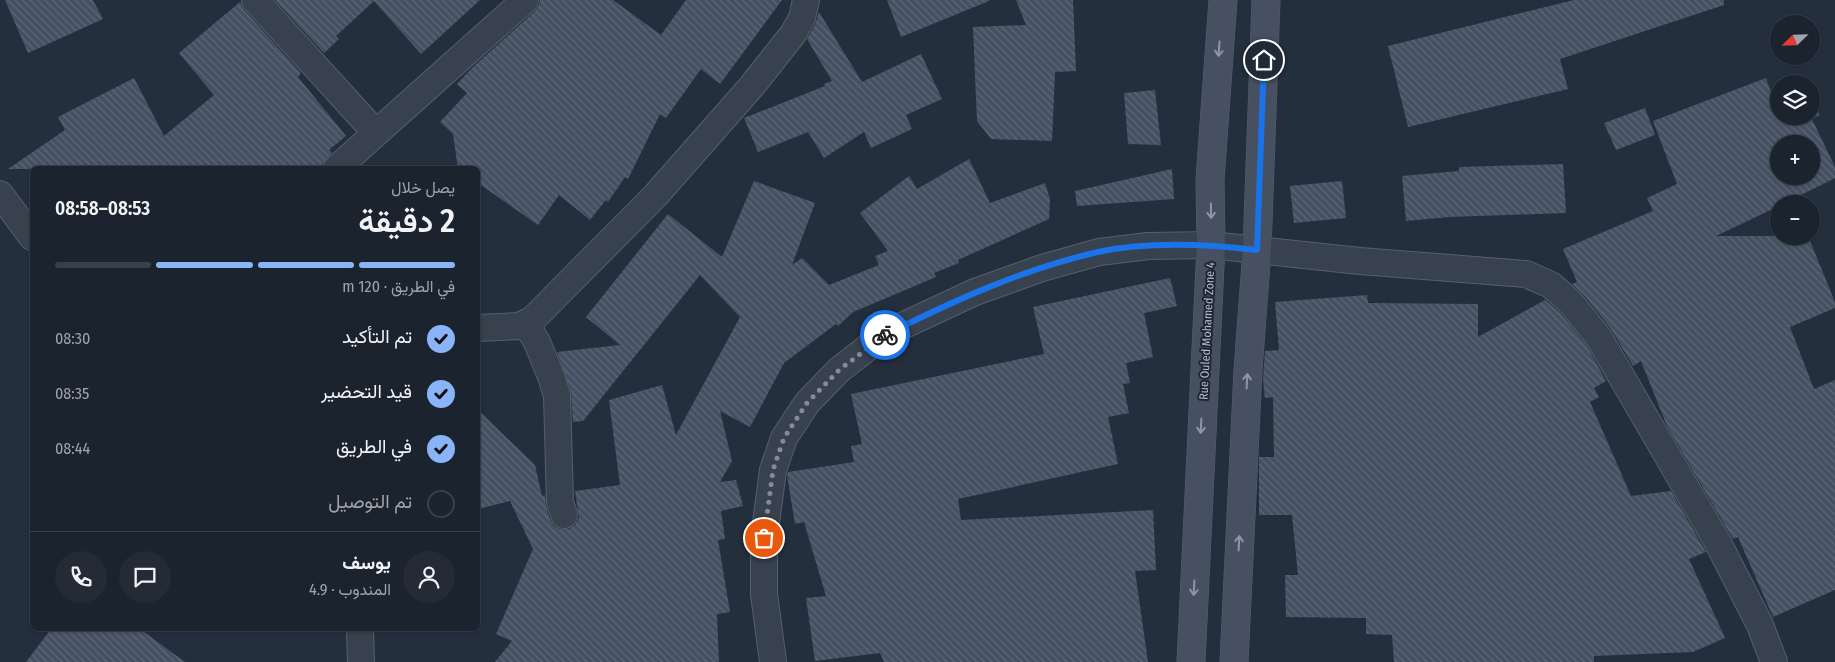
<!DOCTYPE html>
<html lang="ar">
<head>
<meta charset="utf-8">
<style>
  :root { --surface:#1b232e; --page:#242b36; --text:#f1f3f6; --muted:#a0a4aa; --line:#39404a; --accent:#8ab4f8 }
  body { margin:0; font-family:"Fira Sans Condensed",Vazirmatn,sans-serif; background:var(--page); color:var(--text); direction:rtl; height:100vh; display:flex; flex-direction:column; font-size:19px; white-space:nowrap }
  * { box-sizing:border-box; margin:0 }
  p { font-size:16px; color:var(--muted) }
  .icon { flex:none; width:28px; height:28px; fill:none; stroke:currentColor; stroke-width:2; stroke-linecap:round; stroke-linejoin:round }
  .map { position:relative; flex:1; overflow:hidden; direction:ltr }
  .details { position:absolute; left:30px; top:166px; width:450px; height:465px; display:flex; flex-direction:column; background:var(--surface); border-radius:8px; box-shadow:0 1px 4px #0004,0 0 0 1px var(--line); direction:rtl }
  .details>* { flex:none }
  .needle { width:32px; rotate:247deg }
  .tools { position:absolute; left:1770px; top:15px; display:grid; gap:10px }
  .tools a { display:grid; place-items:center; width:50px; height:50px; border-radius:50%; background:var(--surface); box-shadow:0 1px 4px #0004,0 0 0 1px var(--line); font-size:25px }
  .pin { position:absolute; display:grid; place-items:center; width:42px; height:42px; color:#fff; margin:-21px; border:2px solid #fff; border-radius:50%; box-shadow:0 1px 5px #0007 }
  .courier { position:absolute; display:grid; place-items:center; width:50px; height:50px; margin:-25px; border:4px solid #1a73e8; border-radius:50%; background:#fff; color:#222; box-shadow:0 1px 6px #0007 }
  .headline em { font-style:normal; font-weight:600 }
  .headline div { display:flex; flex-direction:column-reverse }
  .headline { display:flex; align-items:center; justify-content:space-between; height:85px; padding:0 25px }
  h1 { font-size:32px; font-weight:600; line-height:38px }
  .bar { display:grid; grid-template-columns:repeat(4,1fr); gap:8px 5px; align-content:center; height:60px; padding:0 25px }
  .bar i { height:6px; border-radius:4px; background:var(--line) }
  .bar .current { background:var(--accent) }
  .bar p { grid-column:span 4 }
  .line { display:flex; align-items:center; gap:12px; padding:0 25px; border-top:1px solid var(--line) }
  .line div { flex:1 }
  .round { display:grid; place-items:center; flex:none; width:52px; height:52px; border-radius:26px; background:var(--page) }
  ol { padding:0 25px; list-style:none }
  li { display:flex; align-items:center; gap:15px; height:55px }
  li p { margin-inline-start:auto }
  li .icon { padding:5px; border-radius:50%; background:var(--accent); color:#111; stroke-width:4 }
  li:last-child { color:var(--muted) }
  li i { width:28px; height:28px; border:2px solid var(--line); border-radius:50% }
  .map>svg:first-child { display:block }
</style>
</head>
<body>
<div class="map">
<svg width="1835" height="662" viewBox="0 0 1835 662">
  <defs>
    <pattern id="building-back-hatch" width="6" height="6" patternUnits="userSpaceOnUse" patternTransform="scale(1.25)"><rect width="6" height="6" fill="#455162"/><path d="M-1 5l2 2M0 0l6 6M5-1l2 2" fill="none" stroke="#5d6877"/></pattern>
  </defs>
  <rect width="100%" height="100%" fill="#242f3e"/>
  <path fill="url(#building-back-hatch)" fill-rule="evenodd" d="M5,0H93L103,19L28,53Z
    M275,0H480L421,54L374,1L336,36L339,39L324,53Z
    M540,0H613L661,35L686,0H782L720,84L701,69L666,118L660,114L628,179L625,177L608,202L606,200L590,220L559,195L538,225L478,183V169H458L453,134L440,122L467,93L457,84L472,68L535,11L539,5Z
    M887,0H989V1L901,37Z
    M1016,0H1073L1076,71L1055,72L1052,141L991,139L977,121L973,27L1026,25Z
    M1574,0H1724V5L1560,59L1568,89L1408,127L1388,46Z
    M240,2L244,10L301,73L298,77L346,136L329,150L332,153L322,164L321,169H8L65,130L58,117L134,78L164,136L214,95L179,53Z
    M819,12L862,82L921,54L942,99L906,115L912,129L871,148L864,132L824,158L808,132L758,152L744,118L825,86L824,84L832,81L807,39L815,25Z
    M1766,78L1772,95L1779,92V116H1811V96L1820,115L1812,119L1835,167V178L1783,204H1779V206L1716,236H1808L1835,302V308L1790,327L1814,389L1835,380V590L1773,617L1738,537L1733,539L1667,426L1641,361L1633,366L1611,329L1584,295L1572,284L1577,282L1563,249L1653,211L1647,198L1677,184L1653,121ZM1779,144H1811V176H1779Z
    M1155,90L1161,145L1128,144L1124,93Z
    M1645,108L1655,135L1616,150L1604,123Z
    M969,159L990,203L1045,183L1050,199L1049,219L958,260L959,263L934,273L936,277L853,312L838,326L836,324L784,363L750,427L720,411L732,461L720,482L736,480L743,506L721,511L725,539L718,540L730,612L717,614L719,662H495L512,641L496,634L533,549L510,501L478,509V410L535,465L542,496L545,495L546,506L550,520L554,526L560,529H569L575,525L579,518L575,491L620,485L609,400L662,385L676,435L740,317L700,275L583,421L573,422L571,392L557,352L620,345L586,317L668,214L722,257L754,181L815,203L792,265L802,258L829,285L879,265L875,256L888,251L860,213L909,176L917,189Z
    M1563,164L1566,213L1449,217L1406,221L1402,176L1459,171V167Z
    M1172,169L1174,199L1077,206L1075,191Z
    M1342,181L1346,218L1294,223L1290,186Z
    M1170,278L1177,306L1144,313L1153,357L1126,363L1130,383L1123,384L1129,413L1108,417L1118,464L958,499L961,520L1153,510L1156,570L1135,571L1148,662H884L880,653L815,661L806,598L826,596L804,522L795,524L787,475L788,472L854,462L851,446L862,444L851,394L1044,354L1033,307Z
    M1367,295L1368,303L1478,304V337L1545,300L1561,314L1587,346L1606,381L1594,388L1599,397L1590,402L1631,496L1671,491L1706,552L1689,559L1725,638L1693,652L1594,656V662H1394L1392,635L1366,634V618L1286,617L1285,575H1298L1292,515H1259V457H1274L1273,397L1265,398L1263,380L1265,351L1279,350L1275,302Z
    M51,629H140L185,662H26Z"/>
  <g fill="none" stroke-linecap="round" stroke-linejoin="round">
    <defs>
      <path id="street" d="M255,0L376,133
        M336,169L525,0
        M0,194L32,237
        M526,324L537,342L552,379L557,396L560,502L564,515
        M478,328L519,326L532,320L655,196L751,87L793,34L802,18L806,0
        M360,629L361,662
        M773,662L764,594V538L773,470L784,438L807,403L839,370L885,334L975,292L1042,268L1099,252L1148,246L1211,245L1360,261L1526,274L1551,285L1572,304L1599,338L1717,541L1760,625L1774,662"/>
      <path id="secondary" d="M1191,662L1211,245L1210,180L1223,0
        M1234,662L1248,370L1257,250L1266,0"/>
    </defs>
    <use href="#street" stroke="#565f6c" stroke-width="28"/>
    <use href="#secondary" stroke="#565f6c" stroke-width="29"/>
    <use href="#street" stroke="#38414e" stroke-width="26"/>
    <use href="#secondary" stroke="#465061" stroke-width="28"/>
  </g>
  <defs><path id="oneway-shaft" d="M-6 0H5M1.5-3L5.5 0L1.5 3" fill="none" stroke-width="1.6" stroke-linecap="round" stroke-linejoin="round" transform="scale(1.25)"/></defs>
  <g stroke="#8e96a5">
    <use href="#oneway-shaft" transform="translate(1219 49) rotate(94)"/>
    <use href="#oneway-shaft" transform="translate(1211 211) rotate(89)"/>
    <use href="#oneway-shaft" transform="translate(1247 381) rotate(-87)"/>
    <use href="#oneway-shaft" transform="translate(1201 426) rotate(93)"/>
    <use href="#oneway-shaft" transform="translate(1239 543) rotate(-87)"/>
    <use href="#oneway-shaft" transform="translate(1194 588) rotate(93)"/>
  </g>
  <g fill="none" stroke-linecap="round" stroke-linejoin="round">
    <path stroke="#828b98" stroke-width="5" stroke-dasharray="0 9" d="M764,538L773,470L784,438L807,403L839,370L885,335"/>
    <path stroke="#1a73e8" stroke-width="6" d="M885,335C953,301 1023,269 1098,252C1149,241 1205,244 1257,250L1264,60"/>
  </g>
  <g text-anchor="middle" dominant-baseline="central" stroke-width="4" stroke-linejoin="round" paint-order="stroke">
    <g font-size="12" fill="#b4bcc9" stroke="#1d2633">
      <text transform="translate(1207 331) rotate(-87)">Rue Ouled Mohamed Zone 4</text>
    </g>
  </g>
</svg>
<div class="tools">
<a><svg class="needle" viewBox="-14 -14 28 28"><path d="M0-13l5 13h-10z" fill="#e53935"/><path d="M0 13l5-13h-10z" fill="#a0a4aa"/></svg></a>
<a><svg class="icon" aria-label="layers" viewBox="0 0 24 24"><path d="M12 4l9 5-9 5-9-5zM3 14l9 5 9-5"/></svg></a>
<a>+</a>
<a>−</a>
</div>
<div class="pin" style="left:764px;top:538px;background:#ea580c"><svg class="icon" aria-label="bag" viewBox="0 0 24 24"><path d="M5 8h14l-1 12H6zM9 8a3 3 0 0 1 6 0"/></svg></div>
<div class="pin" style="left:1264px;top:60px;background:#1f2937"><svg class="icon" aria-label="home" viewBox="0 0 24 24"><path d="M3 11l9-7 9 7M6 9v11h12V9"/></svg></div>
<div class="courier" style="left:885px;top:335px"><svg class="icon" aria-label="bike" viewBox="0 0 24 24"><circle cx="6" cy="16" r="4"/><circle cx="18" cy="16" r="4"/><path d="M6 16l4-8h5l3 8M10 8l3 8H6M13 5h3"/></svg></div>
<section class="details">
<div class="headline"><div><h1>2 دقيقة</h1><p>يصل خلال</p></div><em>08:53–08:58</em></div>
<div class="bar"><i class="current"></i><i class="current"></i><i class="current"></i><i></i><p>في الطريق · 120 m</p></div>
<ol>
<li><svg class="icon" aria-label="check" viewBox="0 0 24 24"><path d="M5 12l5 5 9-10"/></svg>تم التأكيد<p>08:30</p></li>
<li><svg class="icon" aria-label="check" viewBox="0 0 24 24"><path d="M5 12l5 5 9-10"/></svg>قيد التحضير<p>08:35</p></li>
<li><svg class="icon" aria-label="check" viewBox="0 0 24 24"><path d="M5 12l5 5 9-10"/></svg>في الطريق<p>08:44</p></li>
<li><i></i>تم التوصيل</li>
</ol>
<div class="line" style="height:90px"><a class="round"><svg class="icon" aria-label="person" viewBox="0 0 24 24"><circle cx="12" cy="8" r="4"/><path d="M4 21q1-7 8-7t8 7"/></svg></a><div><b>يوسف</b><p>المندوب · 4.9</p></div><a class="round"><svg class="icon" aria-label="chat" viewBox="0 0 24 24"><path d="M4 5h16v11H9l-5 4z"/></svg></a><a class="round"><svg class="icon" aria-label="phone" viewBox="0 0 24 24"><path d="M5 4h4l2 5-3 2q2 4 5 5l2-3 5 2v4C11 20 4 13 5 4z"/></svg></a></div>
</section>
</div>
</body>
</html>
